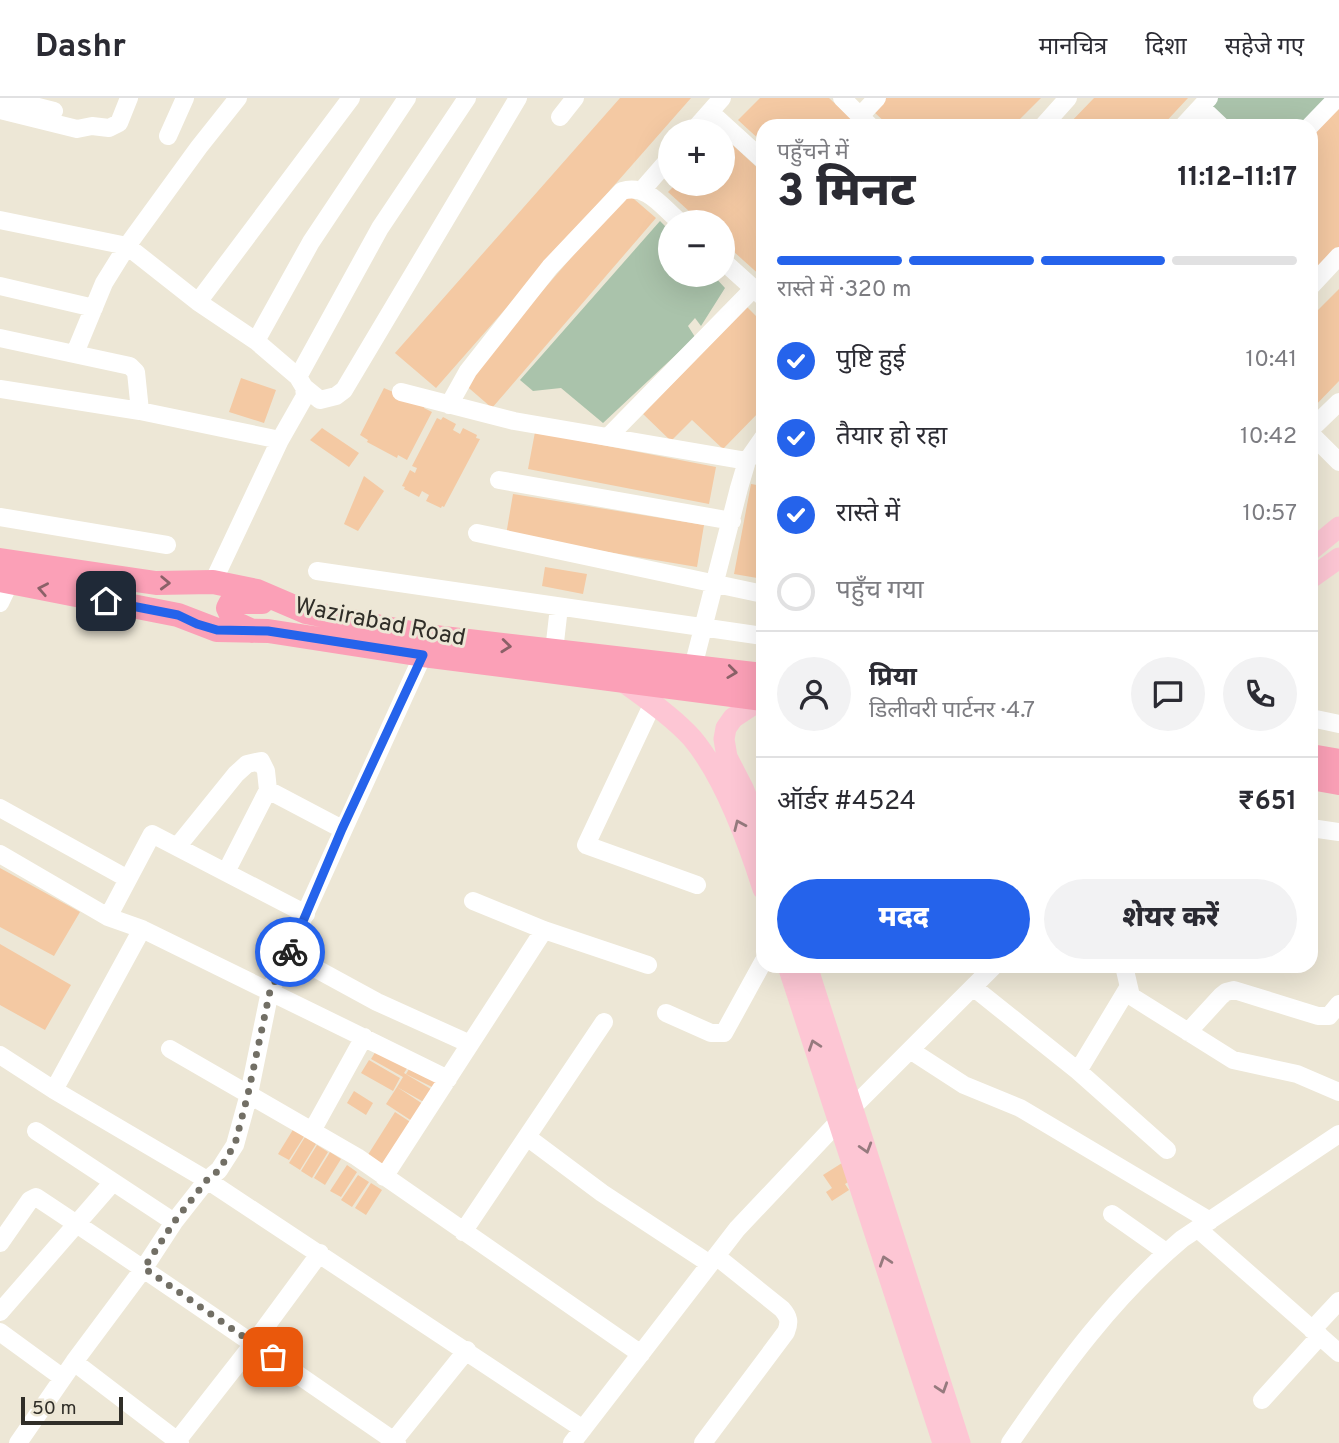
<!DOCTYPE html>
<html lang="hi">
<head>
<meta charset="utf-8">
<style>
  :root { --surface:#fff; --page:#f2f2f3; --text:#2b2b33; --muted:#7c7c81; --line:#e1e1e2; --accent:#2563eb }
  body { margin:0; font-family:Overpass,"Noto Sans Devanagari",sans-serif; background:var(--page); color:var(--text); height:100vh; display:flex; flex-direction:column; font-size:26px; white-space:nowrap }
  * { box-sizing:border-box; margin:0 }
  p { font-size:23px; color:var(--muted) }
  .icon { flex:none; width:38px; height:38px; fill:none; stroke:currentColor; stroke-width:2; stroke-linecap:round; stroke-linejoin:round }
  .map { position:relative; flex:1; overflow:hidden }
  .panel { position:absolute; left:756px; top:21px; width:562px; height:854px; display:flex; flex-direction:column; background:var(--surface); border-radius:21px; box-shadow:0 7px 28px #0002 }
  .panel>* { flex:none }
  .controls { position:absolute; left:658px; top:21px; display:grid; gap:14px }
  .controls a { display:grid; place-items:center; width:77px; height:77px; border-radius:50%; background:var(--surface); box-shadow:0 7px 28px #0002; font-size:35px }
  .scale { position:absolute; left:21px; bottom:18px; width:102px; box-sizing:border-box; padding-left:7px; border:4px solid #302e28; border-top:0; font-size:19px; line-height:24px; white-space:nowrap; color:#302e28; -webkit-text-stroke:5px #ede7d6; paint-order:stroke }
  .pin { position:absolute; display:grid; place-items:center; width:60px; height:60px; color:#fff; margin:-30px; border-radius:14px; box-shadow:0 4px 10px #0006 }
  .courier { position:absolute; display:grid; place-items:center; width:70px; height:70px; margin:-35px; border:5px solid #2563eb; border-radius:50%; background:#fff; color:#222; box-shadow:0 2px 9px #0007 }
  .headline em { font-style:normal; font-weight:800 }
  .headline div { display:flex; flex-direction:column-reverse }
  .headline { display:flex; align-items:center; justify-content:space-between; height:119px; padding:0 21px }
  h1 { font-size:46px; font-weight:800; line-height:52px }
  .bar { display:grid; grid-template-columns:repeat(4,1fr); gap:10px 7px; align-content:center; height:84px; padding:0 21px }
  .bar i { height:9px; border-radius:5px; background:var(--line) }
  .bar .current { background:var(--accent) }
  .bar p { grid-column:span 4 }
  .line { display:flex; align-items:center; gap:18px; padding:0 21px; border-top:2px solid var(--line) }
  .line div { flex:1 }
  .round { display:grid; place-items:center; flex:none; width:74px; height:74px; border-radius:37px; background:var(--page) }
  ol { padding:0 21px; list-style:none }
  li { display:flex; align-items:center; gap:21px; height:77px }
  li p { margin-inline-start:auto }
  li .icon { padding:7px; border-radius:50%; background:var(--accent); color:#fff; stroke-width:4 }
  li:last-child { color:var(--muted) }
  li i { width:38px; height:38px; border:4px solid var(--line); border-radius:50% }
  .action { display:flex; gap:14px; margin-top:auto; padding:14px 21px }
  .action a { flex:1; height:80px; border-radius:42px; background:var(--accent); color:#fff; font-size:28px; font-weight:800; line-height:80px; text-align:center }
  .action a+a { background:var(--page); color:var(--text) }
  header { display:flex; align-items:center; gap:42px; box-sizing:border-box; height:98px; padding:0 35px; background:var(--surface); border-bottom:2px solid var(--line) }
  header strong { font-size:33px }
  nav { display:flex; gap:38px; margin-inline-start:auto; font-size:24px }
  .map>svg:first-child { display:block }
</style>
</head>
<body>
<header>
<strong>Dashr</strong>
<nav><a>मानचित्र</a><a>दिशा</a><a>सहेजे गए</a></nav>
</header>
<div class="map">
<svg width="1339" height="1345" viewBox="0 0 1339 1345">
  <rect width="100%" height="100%" fill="#ede7d6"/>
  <path fill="#aac3ab" d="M1216,0H1326L1300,28H1228L1208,8Z
    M660,123L670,133V177H713L725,190L701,228L695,220L688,228L695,239L603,325L561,290L533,293L520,282Z"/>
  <path fill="#f4c9a3" d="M620,0H691L436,290L395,255Z
    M760,0H829L859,28H763V45L738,22Z
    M886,0H1041L1013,28H889L873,13Z
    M1094,0H1188L1162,28H1067Z
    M1339,4V155L1311,185V34Z
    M723,38L763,75V180L723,144V124H701L668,94L676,86H723Z
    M627,95L656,120L492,310L463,285Z
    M1339,191V283L1311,312V219Z
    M747,209L763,225V310L723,351L692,322L671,343L643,316Z
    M241,280L276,292L264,325L229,314Z
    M384,290L425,308L424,310L432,314L407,362L398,357L397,360L367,344L368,342L360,337Z
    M443,319L456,326L453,332L460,336L463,330L477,337L476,340L480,341L444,409L442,408L441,410L426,403L429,397L422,393L419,399L404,391L405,389L402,388L410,372L415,375L417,370L412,368L437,320L441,322Z
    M322,330L359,355L349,369L310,342Z
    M535,334L716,369L709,406L528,371Z
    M364,378L384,393L358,433L344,426Z
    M751,386L763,388V481L734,476Z
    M513,396L704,427L697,469L506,437Z
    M545,469L587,476L583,496L542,488Z
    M0,770L80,814L54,858L0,829Z
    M0,846L71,887L45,932L0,907Z
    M379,948L410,966L404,975L436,994L429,1007L397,989L403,979L371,961Z
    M369,962L400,980L393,993L361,975Z
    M412,966L443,981L438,992L406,976Z
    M397,989L426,1008L415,1025L386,1006Z
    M354,993L373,1005L366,1017L347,1005Z
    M395,1014L415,1027L384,1075L364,1063Z
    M294,1030L305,1037L289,1062L278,1056Z
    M305,1039L316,1046L300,1072L289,1065Z
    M317,1047L328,1054L312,1080L301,1073Z
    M330,1054L341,1061L325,1087L314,1080Z
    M842,1065L853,1081L845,1086L849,1092L832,1103L826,1094L832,1090L823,1077Z
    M347,1067L357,1074L341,1099L330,1093Z
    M358,1077L369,1084L352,1109L341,1102Z
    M371,1085L382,1092L366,1117L355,1110Z"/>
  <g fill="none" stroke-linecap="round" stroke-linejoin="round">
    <path stroke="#fff" stroke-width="18" d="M3,0L54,13
      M842,0L870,28
      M1201,9L1221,28
      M0,12L77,31L92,28L109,30L119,25L129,0
      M710,14L763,62
      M860,18L877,0
      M560,19L575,0
      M1043,28L1068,0
      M1183,28L1209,0
      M1310,28L1337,0
      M693,33L722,0
      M168,38L185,0
      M643,91L670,60
      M0,122L127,148L198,204L256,243L298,279L304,289L305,298L280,342L213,484
      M723,163L763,199
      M0,188L94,210
      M1311,188L1339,158
      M198,204L351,0
      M0,240L130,268L136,274L140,313
      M256,243L311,144L407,0
      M75,255L104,185L127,148L199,49L238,0
      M298,279L380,130L467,0
      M304,289L320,302L336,298L344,292L518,0
      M0,291L140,313L280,342
      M401,294L514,323L747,363
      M449,307L468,273L550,169L622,93C647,85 662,109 680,124
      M1311,331L1339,304
      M1311,336L1339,364
      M608,339L754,190
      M499,382L732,423
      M0,419L167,447
      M477,435L763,496
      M317,473L763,538
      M0,505L10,484
      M554,553L559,509
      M693,569L739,390L747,363L763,340
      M653,605L586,747L697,787
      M1311,620L1339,626
      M268,692L342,731
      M0,710L128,781
      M1311,730L1339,734
      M177,749L236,676L247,666L261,663L266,673L268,692L226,774
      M0,756L108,819L142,831L448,981
      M473,803L544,832L648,867
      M108,819L152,736L306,816
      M289,856L377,904L470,946
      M1124,868L1131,898L1233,962L1297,976L1339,994
      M973,889L1078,973L1167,1052
      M666,915L711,935H724L763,864
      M1188,934L1221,898L1226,894L1234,892L1318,918H1329L1339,906
      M170,951L357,1059L641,1256
      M910,952L964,987L1020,1010L1210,1123
      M0,957L54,992L207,1082L583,1331
      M1078,973L1128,890
      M54,992L142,831
      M36,1033L174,1124
      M312,1033L364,939
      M527,1039L602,1095L710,1166
      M384,1079L544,832
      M1112,1116L1166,1154
      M1198,1131L1339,1255
      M463,1134L604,924
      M0,1145L30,1102L36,1099C157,1179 277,1262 397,1345
      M0,1214L113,1084
      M1312,1232L1339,1203
      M0,1234L63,1280
      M74,1264L180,1345
      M1262,1302L1320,1238
      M177,1343L253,1246L320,1155
      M18,1345L74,1264L144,1170L174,1124L207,1082L219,1072L235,1047L249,996L270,893L423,557
      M392,1345L467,1252
      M572,1345L737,1131L840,1022L994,868
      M703,1345L786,1234C790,1224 789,1219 782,1211L716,1158
      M1010,1345C1061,1271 1113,1199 1182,1141L1339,1036"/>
    <path stroke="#fdc6d4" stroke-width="21" d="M1311,452L1339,429
      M1311,480L1339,460
      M621,582C645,600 672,618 692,640C724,678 748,744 763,791
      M763,600L733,620L726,630L724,641L727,659L743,690L763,739
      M788,868L943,1345
      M807,868L960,1345"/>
    <path stroke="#fba0b7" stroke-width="24" d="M0,462L156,485L213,484L257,493L306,514L426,538L763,577
      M0,482L178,517L217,532L268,533L423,557L763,601
      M252,533L235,525L228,510L230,506L237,504H262
      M1311,658L1339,663
      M1311,680L1339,685"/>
  </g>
  <defs><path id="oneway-chevron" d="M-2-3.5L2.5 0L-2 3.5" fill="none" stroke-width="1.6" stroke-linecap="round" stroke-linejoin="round" transform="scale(1.75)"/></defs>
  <g stroke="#8b6168">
    <use href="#oneway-chevron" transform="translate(165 485) rotate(2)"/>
    <use href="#oneway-chevron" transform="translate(43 491) rotate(-169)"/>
    <use href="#oneway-chevron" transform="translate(506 548) rotate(6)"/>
    <use href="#oneway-chevron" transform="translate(732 574) rotate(7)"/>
  </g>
  <g stroke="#967a7e">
    <use href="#oneway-chevron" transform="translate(739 727) rotate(-114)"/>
    <use href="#oneway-chevron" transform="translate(814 947) rotate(-109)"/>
    <use href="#oneway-chevron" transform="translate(866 1050) rotate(73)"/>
    <use href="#oneway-chevron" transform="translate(885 1163) rotate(-108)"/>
    <use href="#oneway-chevron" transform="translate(942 1290) rotate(72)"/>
  </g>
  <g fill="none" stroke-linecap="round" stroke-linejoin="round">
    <path stroke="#726f65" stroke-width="7" stroke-dasharray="0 12.6" d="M273,1259L144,1170L174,1124L207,1082L219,1072L235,1046L248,996L270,893L290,854"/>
    <path stroke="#2563eb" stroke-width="9" d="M106,503L178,517L197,526L217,532L268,533L423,557L342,731L290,854"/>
  </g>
  <g text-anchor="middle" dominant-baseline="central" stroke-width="6" stroke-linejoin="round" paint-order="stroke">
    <g font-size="24" fill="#302e28" stroke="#ede7d6">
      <text transform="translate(380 525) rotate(11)">Wazirabad Road</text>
    </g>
  </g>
</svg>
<div class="controls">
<a>+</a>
<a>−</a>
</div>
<div class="scale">50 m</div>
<div class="pin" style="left:273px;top:1259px;background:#ea580c"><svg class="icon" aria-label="bag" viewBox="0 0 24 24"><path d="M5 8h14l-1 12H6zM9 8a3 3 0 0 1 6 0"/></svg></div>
<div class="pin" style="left:106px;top:503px;background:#1f2937"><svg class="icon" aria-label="home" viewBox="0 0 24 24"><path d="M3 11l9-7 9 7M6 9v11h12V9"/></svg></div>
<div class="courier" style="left:290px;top:854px"><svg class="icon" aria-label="bike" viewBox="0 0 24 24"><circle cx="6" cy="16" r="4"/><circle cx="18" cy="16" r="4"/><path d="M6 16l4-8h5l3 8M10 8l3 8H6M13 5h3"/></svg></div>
<section class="panel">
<div class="headline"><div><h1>3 मिनट</h1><p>पहुँचने में</p></div><em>11:12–11:17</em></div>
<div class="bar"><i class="current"></i><i class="current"></i><i class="current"></i><i></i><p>रास्ते में · 320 m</p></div>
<ol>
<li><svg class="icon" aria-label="check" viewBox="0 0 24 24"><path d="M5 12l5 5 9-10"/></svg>पुष्टि हुई<p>10:41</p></li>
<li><svg class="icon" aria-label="check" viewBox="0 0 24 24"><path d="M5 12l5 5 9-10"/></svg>तैयार हो रहा<p>10:42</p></li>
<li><svg class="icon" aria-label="check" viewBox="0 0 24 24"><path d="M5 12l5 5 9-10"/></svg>रास्ते में<p>10:57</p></li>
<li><i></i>पहुँच गया</li>
</ol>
<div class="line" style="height:126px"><a class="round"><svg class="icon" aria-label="person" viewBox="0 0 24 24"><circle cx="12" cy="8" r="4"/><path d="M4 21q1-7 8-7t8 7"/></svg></a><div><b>प्रिया</b><p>डिलीवरी पार्टनर · 4.7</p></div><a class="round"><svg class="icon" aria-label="chat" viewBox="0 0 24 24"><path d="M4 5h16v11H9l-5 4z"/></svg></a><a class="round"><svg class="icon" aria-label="phone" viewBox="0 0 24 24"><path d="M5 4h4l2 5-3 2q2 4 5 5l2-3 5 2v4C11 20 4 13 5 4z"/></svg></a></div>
<div class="line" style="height:91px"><div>ऑर्डर #4524</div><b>₹651</b></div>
<div class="action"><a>मदद</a><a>शेयर करें</a></div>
</section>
</div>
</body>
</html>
